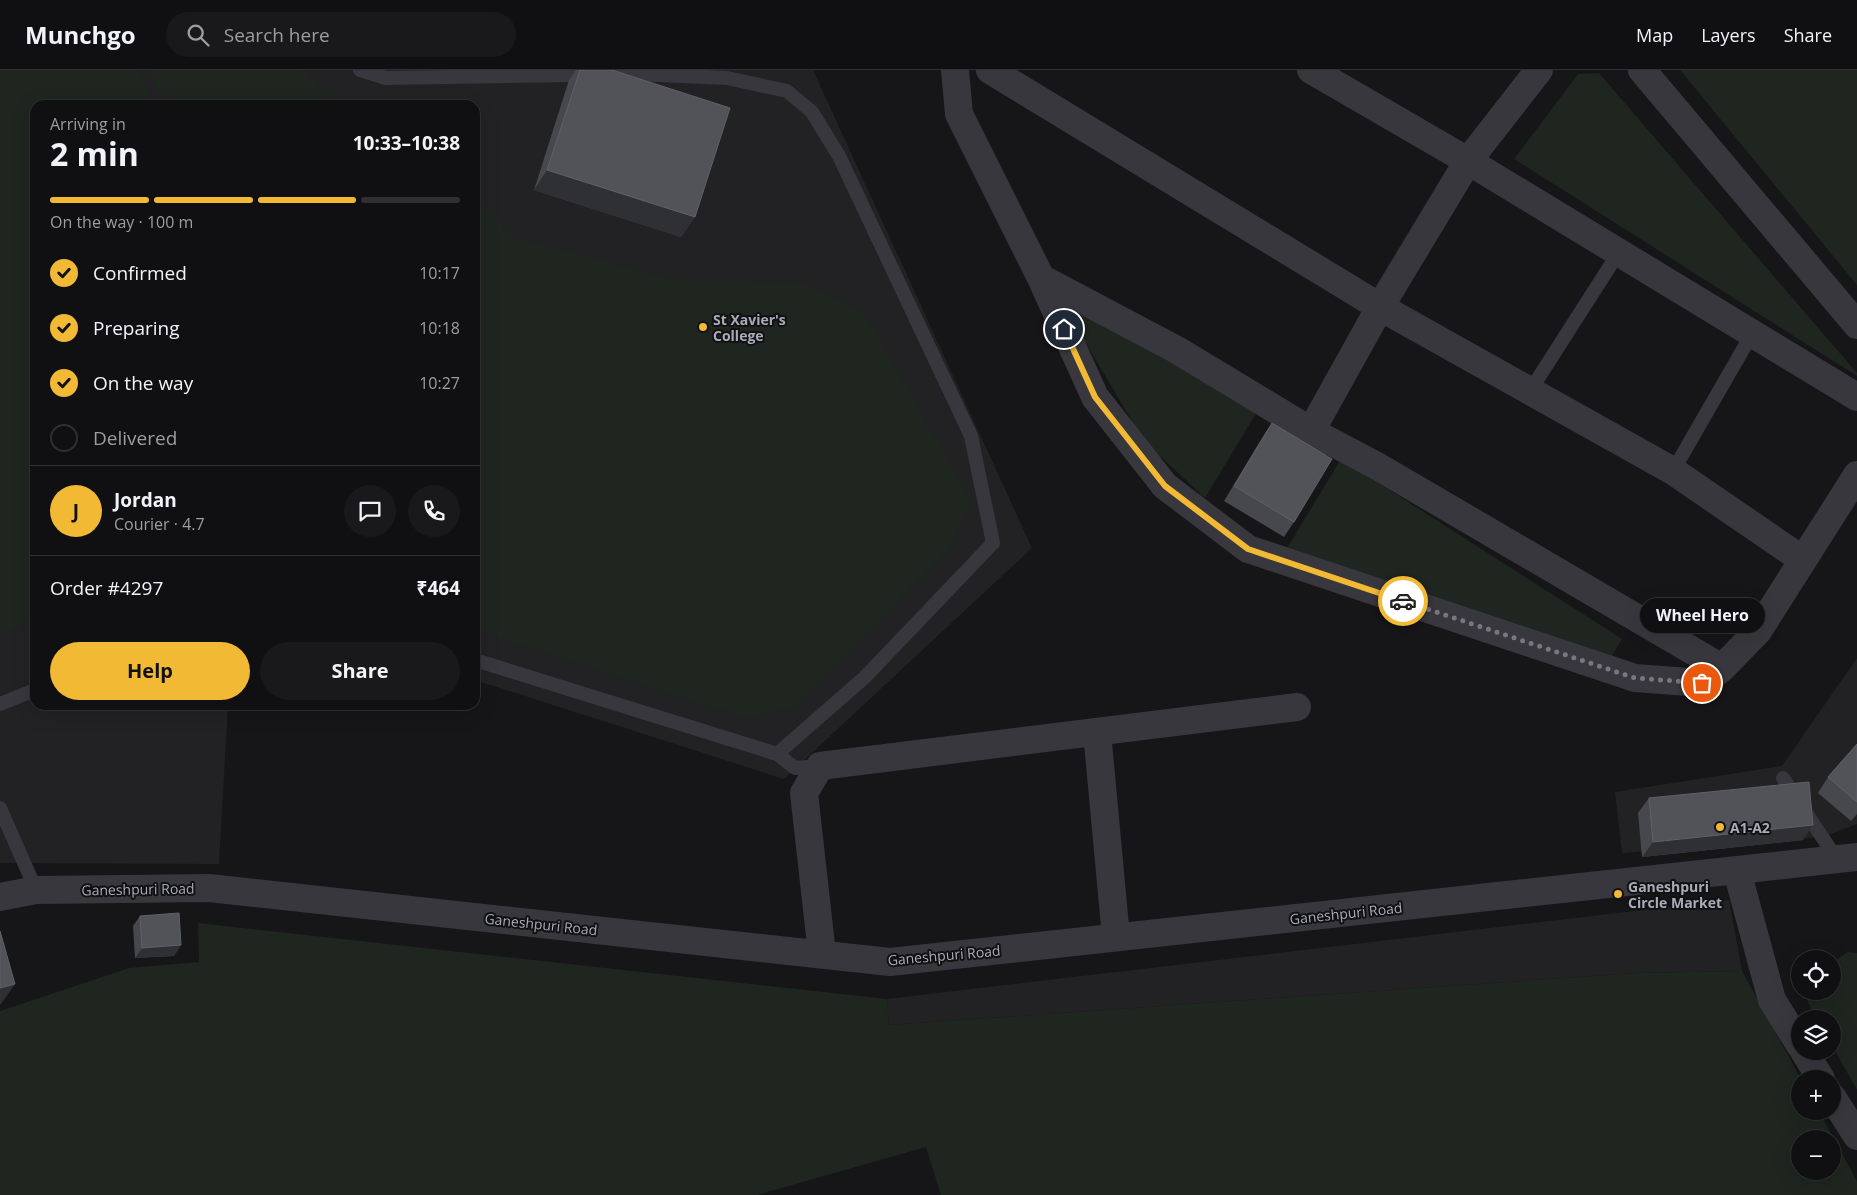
<!DOCTYPE html>
<html lang="en">
<head>
<meta charset="utf-8">
<style>
  :root { --surface:#101012; --page:#19191b; --text:#f1f3f6; --muted:#9c9d9f; --line:#303032; --accent:#f1b934 }
  body { margin:0; font-family:"Open Sans",sans-serif; background:var(--page); color:var(--text); height:100vh; display:flex; flex-direction:column; font-size:19px; white-space:nowrap }
  * { box-sizing:border-box; margin:0 }
  p { font-size:16px; color:var(--muted) }
  .icon { flex:none; width:28px; height:28px; fill:none; stroke:currentColor; stroke-width:2; stroke-linecap:round; stroke-linejoin:round }
  .map { position:relative; flex:1; overflow:hidden }
  .sheet { position:absolute; left:30px; top:30px; width:450px; height:610px; display:flex; flex-direction:column; background:var(--surface); border-radius:15px; box-shadow:0 5px 20px #0002,0 0 0 1px var(--line) }
  .sheet>* { flex:none }
  .tools { position:absolute; left:1791px; top:880px; display:grid; gap:10px }
  .tools a { display:grid; place-items:center; width:50px; height:50px; border-radius:50%; background:var(--surface); box-shadow:0 5px 20px #0002,0 0 0 1px var(--line); font-size:25px }
  .pin { position:absolute; display:grid; place-items:center; width:42px; height:42px; color:#fff; margin:-21px; border:2px solid #fff; border-radius:50%; box-shadow:0 1px 5px #0007 }
  .courier { position:absolute; display:grid; place-items:center; width:50px; height:50px; margin:-25px; border:4px solid #f1b934; border-radius:50%; background:#fff; color:#222; box-shadow:0 1px 6px #0007 }
  .bubble { position:absolute; height:35px; border-radius:18px; background:var(--surface); box-shadow:0 5px 20px #0002,0 0 0 1px var(--line); font-size:16px; font-weight:700; line-height:35px; text-align:center }
  .head em { font-style:normal; font-weight:700 }
  .head div { display:flex; flex-direction:column-reverse }
  .head { display:flex; align-items:center; justify-content:space-between; height:85px; padding:0 20px }
  h1 { font-size:32px; font-weight:700; line-height:38px }
  .bar { display:grid; grid-template-columns:repeat(4,1fr); gap:8px 5px; align-content:center; height:60px; padding:0 20px }
  .bar i { height:6px; border-radius:4px; background:var(--line) }
  .bar .active { background:var(--accent) }
  .bar p { grid-column:span 4 }
  .line { display:flex; align-items:center; gap:12px; padding:0 20px; border-top:1px solid var(--line) }
  .line div { flex:1 }
  .round { display:grid; place-items:center; flex:none; width:52px; height:52px; border-radius:26px; background:var(--page) }
  ol { padding:0 20px; list-style:none }
  li { display:flex; align-items:center; gap:15px; height:55px }
  li p { margin-inline-start:auto }
  li .icon { padding:5px; border-radius:50%; background:var(--accent); color:#111; stroke-width:4 }
  li:last-child { color:var(--muted) }
  li i { width:28px; height:28px; border:2px solid var(--line); border-radius:50% }
  .primary-button { display:flex; gap:10px; margin-top:auto; padding:10px 20px }
  .primary-button a { flex:1; height:58px; border-radius:30px; background:var(--accent); color:#111; font-size:20px; font-weight:700; line-height:58px; text-align:center }
  .primary-button a+a { background:var(--page); color:var(--text) }
  header { display:flex; align-items:center; gap:30px; box-sizing:border-box; height:70px; padding:0 25px; background:var(--surface); border-bottom:1px solid var(--line) }
  header strong { font-size:24px }
  nav { display:flex; gap:28px; margin-inline-start:auto; font-size:18px }
  .search { width:350px; height:45px; background:var(--page); display:flex; align-items:center; gap:12px; box-sizing:border-box; padding:0 18px; border-radius:28px; color:var(--muted); font-size:19px }
  .map>svg:first-child { display:block }
</style>
</head>
<body>
<header>
<strong>Munchgo</strong>
<div class="search"><svg class="icon" aria-label="search" viewBox="0 0 24 24"><circle cx="10" cy="10" r="6"/><path d="M15 15l6 6"/></svg>Search here</div>
<nav><a>Map</a><a>Layers</a><a>Share</a></nav>
</header>
<div class="map">
<svg width="1857" height="1125" viewBox="0 0 1857 1125">
  <rect width="100%" height="100%" fill="#161618"/>
  <path fill="#222225" d="M0,0H813L1032,478L784,709L475,610V35H35V635H228L219,794L0,793Z
    M1857,588V754L1823,767L1622,783L1615,722L1782,696Z
    M1729,830L1742,901L1637,903L889,955L887,929Z"/>
  <path fill="#1e261f" fill-rule="evenodd" d="M0,0H137L154,35H35V549L0,565Z
    M149,0H300L344,35H349H167Z
    M1680,0H1857V215Z
    M1599,3L1857,303V306L1514,89L1578,4Z
    M475,125L516,168L670,208L801,213L863,241L971,429L952,476L795,638L745,648L475,559Z
    M1062,233L1258,340L1205,428L1144,371Z
    M1341,389L1622,569L1609,591L1287,478Z
    M198,853L887,929L889,955L1637,903L1742,901L1801,1009L1800,1041H1819L1857,1111V1125H941L926,1077L757,1125H0V941L129,898L199,892ZM1800,1069H1832V1101H1800Z
    M1848,882L1857,883V1020L1833,977L1832,949H1816L1803,921H1832L1833,892Z"/>
  <g fill="none" stroke-linecap="round" stroke-linejoin="round">
    <path stroke="#37373d" stroke-width="14" d="M360,0L386,8L636,4L727,8L787,21L812,42L839,86L971,366L993,473L865,607L777,684
      M1530,321L1619,182
      M1673,401L1753,262
      M475,590L777,684L795,698L820,696
      M0,634L35,620
      M1783,708L1836,788
      M0,738L36,820"/>
    <path stroke="#37373d" stroke-width="28" d="M955,0L959,44L1041,208L1095,327L1165,416L1248,479L1635,608L1702,613L1722,598L1758,561L1857,405
      M990,0L1380,237L1673,401L1803,490
      M1311,0L1468,91L1857,327
      M1041,208L1177,280L1311,361L1377,396L1722,598
      M1311,361L1380,237L1468,91L1539,0
      M1097,662L1116,867
      M1737,801L1772,930L1800,975
      M822,884L804,723L820,696L1297,637
      M1804,981L1821,1009
      M1832,1027L1857,1066"/>
    <path stroke="#37373d" stroke-width="28" d="M1642,0L1857,255
      M0,827L36,820L209,818L890,892L1857,787"/>
  </g>
  <path fill="#47484d" d="M576,0H612L695,147L681,167L534,120L569,10Z
    M1272,353L1294,452L1284,467L1224,431L1262,368Z
    M1857,674V744L1851,751L1818,723L1828,707Z
    M1649,728L1803,770L1642,787L1638,743Z
    M140,846L181,875L174,886L135,888L133,856Z"/>
  <path fill="#2f3033" d="M547,100L695,147L681,167L534,120Z
    M1813,755L1803,770L1642,787L1653,772Z
    M181,875L174,886L135,888L142,878Z
    M15,914L1,934H0V918Z"/>
  <path fill="#525359" stroke="#5f6168" d="M580,0H612L730,38L695,147L547,100Z
    M1272,353L1332,389L1294,452L1234,416Z
    M1857,674V732L1828,707Z
    M1809,712L1813,755L1653,772L1649,728Z
    M179,843L181,875L142,878L140,846Z
    M0,861L15,914L0,918Z"/>
  <g fill="none" stroke-linecap="round" stroke-linejoin="round">
    <path stroke="#757880" stroke-width="5" stroke-dasharray="0 9" d="M1403,531L1635,608L1702,613"/>
    <path stroke="#f1b934" stroke-width="6" d="M1064,259L1095,327L1165,416L1248,479L1403,531"/>
  </g>
  <g fill="#f1b934" stroke="#111113" stroke-width="2">
    <circle cx="703" cy="257" r="5"/>
    <circle cx="1720" cy="757" r="5"/>
    <circle cx="1618" cy="824" r="5"/>
  </g>
  <g text-anchor="middle" dominant-baseline="central" stroke-width="4" stroke-linejoin="round" paint-order="stroke">
    <g font-size="14" font-weight="bold" fill="#a8acb8" stroke="#111113" text-anchor="start">
      <text x="713" y="249">St Xavier's<tspan x="713" dy="16">College</tspan></text>
      <text x="1730" y="757">A1-A2</text>
      <text x="1628" y="816">Ganeshpuri<tspan x="1628" dy="16">Circle Market</tspan></text>
    </g>
    <g font-size="14" fill="#a8acb8" stroke="#111113">
      <text transform="translate(138 819) rotate(-1)">Ganeshpuri Road</text>
      <text transform="translate(1346 843) rotate(-6)">Ganeshpuri Road</text>
      <text transform="translate(541 854) rotate(6)">Ganeshpuri Road</text>
      <text transform="translate(944 885) rotate(-5)">Ganeshpuri Road</text>
    </g>
  </g>
</svg>
<div class="tools">
<a><svg class="icon" aria-label="locate" viewBox="0 0 24 24"><circle cx="12" cy="12" r="6"/><path d="M12 2v4M12 18v4M2 12h4M18 12h4"/></svg></a>
<a><svg class="icon" aria-label="layers" viewBox="0 0 24 24"><path d="M12 4l9 5-9 5-9-5zM3 14l9 5 9-5"/></svg></a>
<a>+</a>
<a>−</a>
</div>
<div class="pin" style="left:1702px;top:613px;background:#ea580c"><svg class="icon" aria-label="bag" viewBox="0 0 24 24"><path d="M5 8h14l-1 12H6zM9 8a3 3 0 0 1 6 0"/></svg></div>
<div class="pin" style="left:1064px;top:259px;background:#1f2937"><svg class="icon" aria-label="home" viewBox="0 0 24 24"><path d="M3 11l9-7 9 7M6 9v11h12V9"/></svg></div>
<div class="courier" style="left:1403px;top:531px"><svg class="icon" aria-label="car" viewBox="0 0 24 24"><path d="M5 17H2v-5l4-1 3-4h7l3 4 3 1v5h-3M9 17h6M6 11h13"/><circle cx="7" cy="17" r="2"/><circle cx="17" cy="17" r="2"/></svg></div>
<div class="bubble" style="left:1640px;top:528px;width:125px">Wheel Hero</div>
<section class="sheet">
<div class="head"><div><h1>2 min</h1><p>Arriving in</p></div><em>10:33–10:38</em></div>
<div class="bar"><i class="active"></i><i class="active"></i><i class="active"></i><i></i><p>On the way · 100 m</p></div>
<ol>
<li><svg class="icon" aria-label="check" viewBox="0 0 24 24"><path d="M5 12l5 5 9-10"/></svg>Confirmed<p>10:17</p></li>
<li><svg class="icon" aria-label="check" viewBox="0 0 24 24"><path d="M5 12l5 5 9-10"/></svg>Preparing<p>10:18</p></li>
<li><svg class="icon" aria-label="check" viewBox="0 0 24 24"><path d="M5 12l5 5 9-10"/></svg>On the way<p>10:27</p></li>
<li><i></i>Delivered</li>
</ol>
<div class="line" style="height:90px"><b class="round" style="background:var(--accent);color:#111">J</b><div><b>Jordan</b><p>Courier · 4.7</p></div><a class="round"><svg class="icon" aria-label="chat" viewBox="0 0 24 24"><path d="M4 5h16v11H9l-5 4z"/></svg></a><a class="round"><svg class="icon" aria-label="phone" viewBox="0 0 24 24"><path d="M5 4h4l2 5-3 2q2 4 5 5l2-3 5 2v4C11 20 4 13 5 4z"/></svg></a></div>
<div class="line" style="height:65px"><div>Order #4297</div><b>₹464</b></div>
<div class="primary-button"><a>Help</a><a>Share</a></div>
</section>
</div>
</body>
</html>
